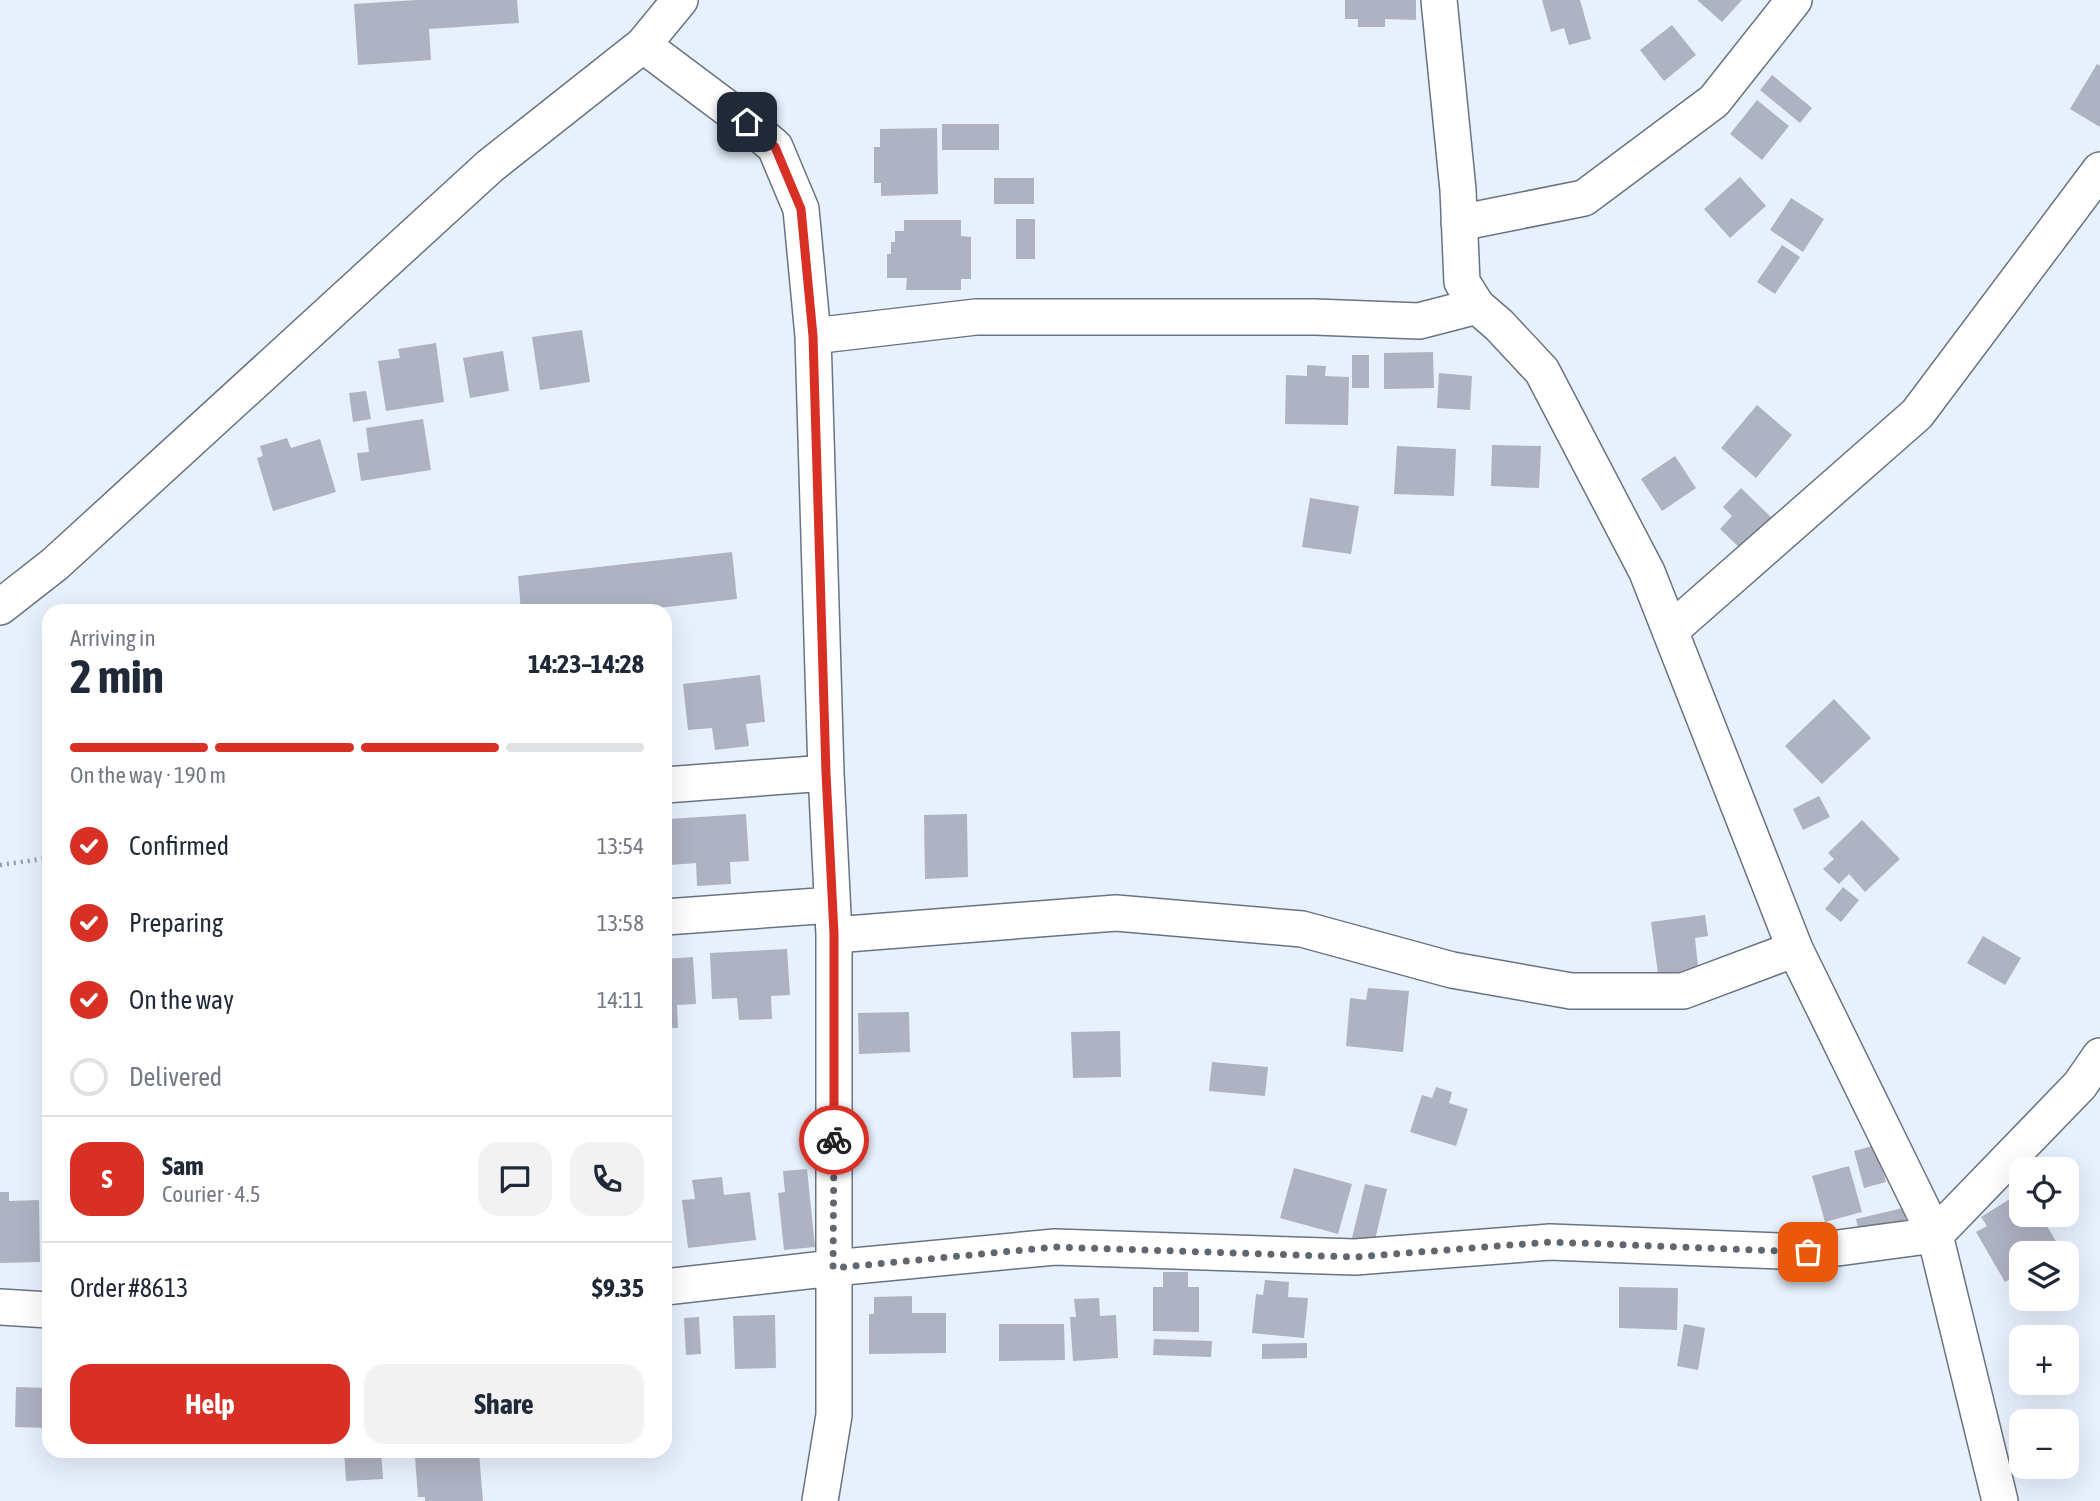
<!DOCTYPE html>
<html lang="en">
<head>
<meta charset="utf-8">
<style>
  :root { --surface:#fff; --page:#f2f2f3; --text:#1f2937; --muted:#747a83; --line:#e0e1e3; --accent:#d93025 }
  body { margin:0; font-family:"Asap Condensed",sans-serif; background:var(--page); color:var(--text); height:100vh; display:flex; flex-direction:column; font-size:26px; white-space:nowrap }
  * { box-sizing:border-box; margin:0 }
  p { font-size:23px; color:var(--muted) }
  .icon { flex:none; width:38px; height:38px; fill:none; stroke:currentColor; stroke-width:2; stroke-linecap:round; stroke-linejoin:round }
  .map { position:relative; flex:1; overflow:hidden }
  .side { position:absolute; left:42px; top:604px; width:630px; height:854px; display:flex; flex-direction:column; background:var(--surface); border-radius:21px; box-shadow:0 7px 28px #0002 }
  .side>* { flex:none }
  .controls { position:absolute; left:2009px; top:1157px; display:grid; gap:14px }
  .controls a { display:grid; place-items:center; width:70px; height:70px; border-radius:14px; background:var(--surface); box-shadow:0 7px 28px #0002; font-size:35px }
  .pin { position:absolute; display:grid; place-items:center; width:60px; height:60px; color:#fff; margin:-30px; border-radius:14px; box-shadow:0 4px 10px #0006 }
  .courier { position:absolute; display:grid; place-items:center; width:70px; height:70px; margin:-35px; border:5px solid #d93025; border-radius:50%; background:#fff; color:#222; box-shadow:0 2px 9px #0007 }
  .summary em { font-style:normal; font-weight:700 }
  .summary div { display:flex; flex-direction:column-reverse }
  .summary { display:flex; align-items:center; justify-content:space-between; height:119px; padding:0 28px }
  h1 { font-size:46px; font-weight:700; line-height:52px }
  .bar { display:grid; grid-template-columns:repeat(4,1fr); gap:10px 7px; align-content:center; height:84px; padding:0 28px }
  .bar i { height:9px; border-radius:5px; background:var(--line) }
  .bar .active { background:var(--accent) }
  .bar p { grid-column:span 4 }
  .line { display:flex; align-items:center; gap:18px; padding:0 28px; border-top:2px solid var(--line) }
  .line div { flex:1 }
  .round { display:grid; place-items:center; flex:none; width:74px; height:74px; border-radius:21px; background:var(--page) }
  ol { padding:0 28px; list-style:none }
  li { display:flex; align-items:center; gap:21px; height:77px }
  li p { margin-inline-start:auto }
  li .icon { padding:7px; border-radius:50%; background:var(--accent); color:#fff; stroke-width:4 }
  li:last-child { color:var(--muted) }
  li i { width:38px; height:38px; border:4px solid var(--line); border-radius:50% }
  .action { display:flex; gap:14px; margin-top:auto; padding:14px 28px }
  .action a { flex:1; height:80px; border-radius:21px; background:var(--accent); color:#fff; font-size:28px; font-weight:700; line-height:80px; text-align:center }
  .action a+a { background:var(--page); color:var(--text) }
  .map>svg:first-child { display:block }
</style>
</head>
<body>
<div class="map">
<svg width="2100" height="1501" viewBox="0 0 2100 1501">
  <rect width="100%" height="100%" fill="#e7f1fd"/>
  <path fill="#afb2c3" d="M416,0H517L519,23L429,29L431,60L358,65L354,4Z
    M1345,0H1416V20L1385,19V27H1358V19H1345Z
    M1542,0H1580L1591,39L1569,45L1564,28L1551,32Z
    M1697,0H1742L1722,22Z
    M1672,25L1696,55L1664,81L1640,50Z
    M2097,64L2100,66V127L2070,109Z
    M1772,75L1812,108L1800,123L1760,90Z
    M1757,100L1789,126L1762,160L1730,134Z
    M942,124H999V150H942Z
    M937,128L938,194L881,196V183H874V147H880V129Z
    M1740,177L1766,206L1730,238L1704,209Z
    M994,178H1034V204H994Z
    M1791,198L1824,219L1803,252L1770,230Z
    M1016,219H1035V259H1016Z
    M904,220H961V236L971,237V279H961V290H906L907,278H887V254H891V242H895V231H904Z
    M1782,245L1800,257L1775,294L1757,282Z
    M582,330L590,382L540,390L532,337Z
    M436,343L444,402L386,411L378,361L400,358L398,349Z
    M503,351L509,391L470,398L463,358Z
    M1433,352L1434,388L1384,389V353Z
    M1352,355H1369V388H1352Z
    M1307,365L1326,366L1325,376L1349,377L1348,425L1285,424L1286,375L1307,376Z
    M1439,373L1472,376L1470,410L1437,408Z
    M366,391L371,419L353,422L349,393Z
    M1757,405L1792,435L1756,478L1721,448Z
    M423,419L431,470L361,481L357,453L369,452L366,428Z
    M287,438L291,448L320,439L336,492L273,511L257,458L263,456L260,446Z
    M1492,445L1541,446L1539,488L1491,486Z
    M1397,446L1456,449L1454,496L1394,494Z
    M1675,456L1696,488L1662,511L1641,479Z
    M1741,488L1776,522L1746,554L1720,529L1732,516L1723,507Z
    M1310,498L1359,506L1351,554L1302,547Z
    M732,552L737,599L632,611H521L518,576Z
    M760,675L765,722L746,724L749,746L715,750L712,728L688,730L683,684Z
    M665,687H667L672,733L665,734Z
    M1834,699L1871,738L1822,784L1785,746Z
    M1819,796L1830,817L1803,830L1793,809Z
    M746,814L749,861L730,862L731,884L697,886L696,863L671,865L669,819Z
    M967,814L968,877L925,879L924,815Z
    M1862,820L1900,859L1865,892L1849,874L1839,884L1823,869L1834,859L1828,853Z
    M1843,887L1859,900L1841,922L1825,909Z
    M1705,915L1708,936L1695,938L1699,976L1659,981L1651,922Z
    M1983,936L2021,958L2005,985L1967,963Z
    M787,949L790,995L771,996L772,1019L739,1020L737,998L712,999L710,953Z
    M693,957L696,1004L677,1005L678,1028H665V959Z
    M1368,988L1409,991L1403,1052L1346,1046L1350,998L1366,1000Z
    M909,1012L910,1052L859,1054L858,1013Z
    M1120,1031L1121,1077L1073,1078L1071,1032Z
    M1212,1062L1268,1067L1265,1096L1209,1091Z
    M1436,1087L1452,1092L1449,1103L1468,1109L1456,1146L1410,1132L1422,1095L1432,1098Z
    M1876,1145L1886,1182L1864,1188L1854,1151Z
    M1849,1166L1862,1212L1825,1222L1812,1176Z
    M1294,1168L1352,1184L1338,1234L1280,1218Z
    M807,1169L815,1247L784,1250L778,1193L785,1192L783,1171Z
    M722,1177L724,1195L750,1192L756,1240L688,1248L682,1200L695,1199L692,1180Z
    M1365,1184L1387,1189L1374,1244L1352,1238Z
    M0,1192H9V1201L39,1200L40,1262L0,1263Z
    M2013,1197L2019,1207L2021,1206V1214H2040L2061,1250L2055,1253H2021V1273L2005,1282L1976,1232L1987,1226L1981,1217Z
    M1903,1208L1906,1221L1859,1232L1856,1219Z
    M1163,1272H1188V1287H1199V1332L1153,1331V1287H1163Z
    M1265,1280L1289,1282L1288,1297L1308,1298L1304,1338L1252,1333L1256,1294L1263,1295Z
    M1619,1287L1678,1288L1677,1330L1619,1328Z
    M912,1296V1313H946V1353L869,1354V1314H874V1297Z
    M1099,1298L1100,1316L1116,1315L1118,1358L1073,1361L1070,1317H1076L1074,1299Z
    M775,1315L776,1368L735,1369L733,1316Z
    M699,1317L701,1354L686,1355L684,1318Z
    M999,1324H1064L1065,1360L999,1361Z
    M1684,1324L1705,1328L1698,1370L1677,1366Z
    M1154,1339L1212,1341L1211,1357L1153,1355Z
    M1307,1343V1358L1262,1359V1344Z
    M16,1387L49,1388V1428L15,1427Z
    M344,1451H381L383,1479L346,1481Z
    M436,1451L479,1453L483,1501H425V1497H418L415,1457L436,1456Z"/>
  <g fill="none" stroke-linecap="round" stroke-linejoin="round">
    <defs>
      <path id="minor" d="M1439,0L1458,190L1462,282L1477,306L1499,325L1542,371L1647,572L1795,949L1935,1235L2000,1501
        M643,45L747,123L775,147L801,209L813,336L826,773L834,935V1415L820,1501
        M1459,223L1584,198L1714,101L1794,0
        M813,336L976,317H1315L1419,321L1477,306
        M0,607L55,564L490,166L643,45L680,0
        M1670,631L1917,414L2100,170
        M665,785L826,773
        M665,917L832,905
        M834,935L1116,913L1302,929L1452,970L1571,991H1683L1795,949
        M665,1287L833,1268L1055,1247L1355,1257L1550,1242L1808,1252L1935,1235L2080,1085L2100,1056
        M0,1307L49,1310"/>
    </defs>
    <use href="#minor" stroke="#697480" stroke-width="38"/>
    <path stroke="#949ca5" stroke-width="4.5" stroke-dasharray="2 5" stroke-linecap="butt" d="M0,865L49,858"/>
    <use href="#minor" stroke="#fff" stroke-width="35"/>
  </g>
  <g fill="none" stroke-linecap="round" stroke-linejoin="round">
    <path stroke="#60676e" stroke-width="7" stroke-dasharray="0 12.6" d="M834,1140L833,1268L1055,1247L1355,1257L1550,1242L1808,1252"/>
    <path stroke="#d93025" stroke-width="9" d="M747,122L775,147L801,209L813,336L826,773L834,934V1140"/>
  </g>
</svg>
<div class="controls">
<a><svg class="icon" aria-label="locate" viewBox="0 0 24 24"><circle cx="12" cy="12" r="6"/><path d="M12 2v4M12 18v4M2 12h4M18 12h4"/></svg></a>
<a><svg class="icon" aria-label="layers" viewBox="0 0 24 24"><path d="M12 4l9 5-9 5-9-5zM3 14l9 5 9-5"/></svg></a>
<a>+</a>
<a>−</a>
</div>
<div class="pin" style="left:1808px;top:1252px;background:#ea580c"><svg class="icon" aria-label="bag" viewBox="0 0 24 24"><path d="M5 8h14l-1 12H6zM9 8a3 3 0 0 1 6 0"/></svg></div>
<div class="pin" style="left:747px;top:122px;background:#1f2937"><svg class="icon" aria-label="home" viewBox="0 0 24 24"><path d="M3 11l9-7 9 7M6 9v11h12V9"/></svg></div>
<div class="courier" style="left:834px;top:1140px"><svg class="icon" aria-label="bike" viewBox="0 0 24 24"><circle cx="6" cy="16" r="4"/><circle cx="18" cy="16" r="4"/><path d="M6 16l4-8h5l3 8M10 8l3 8H6M13 5h3"/></svg></div>
<section class="side">
<div class="summary"><div><h1>2 min</h1><p>Arriving in</p></div><em>14:23–14:28</em></div>
<div class="bar"><i class="active"></i><i class="active"></i><i class="active"></i><i></i><p>On the way · 190 m</p></div>
<ol>
<li><svg class="icon" aria-label="check" viewBox="0 0 24 24"><path d="M5 12l5 5 9-10"/></svg>Confirmed<p>13:54</p></li>
<li><svg class="icon" aria-label="check" viewBox="0 0 24 24"><path d="M5 12l5 5 9-10"/></svg>Preparing<p>13:58</p></li>
<li><svg class="icon" aria-label="check" viewBox="0 0 24 24"><path d="M5 12l5 5 9-10"/></svg>On the way<p>14:11</p></li>
<li><i></i>Delivered</li>
</ol>
<div class="line" style="height:126px"><b class="round" style="background:var(--accent);color:#fff">S</b><div><b>Sam</b><p>Courier · 4.5</p></div><a class="round"><svg class="icon" aria-label="chat" viewBox="0 0 24 24"><path d="M4 5h16v11H9l-5 4z"/></svg></a><a class="round"><svg class="icon" aria-label="phone" viewBox="0 0 24 24"><path d="M5 4h4l2 5-3 2q2 4 5 5l2-3 5 2v4C11 20 4 13 5 4z"/></svg></a></div>
<div class="line" style="height:91px"><div>Order #8613</div><b>$9.35</b></div>
<div class="action"><a>Help</a><a>Share</a></div>
</section>
</div>
</body>
</html>
